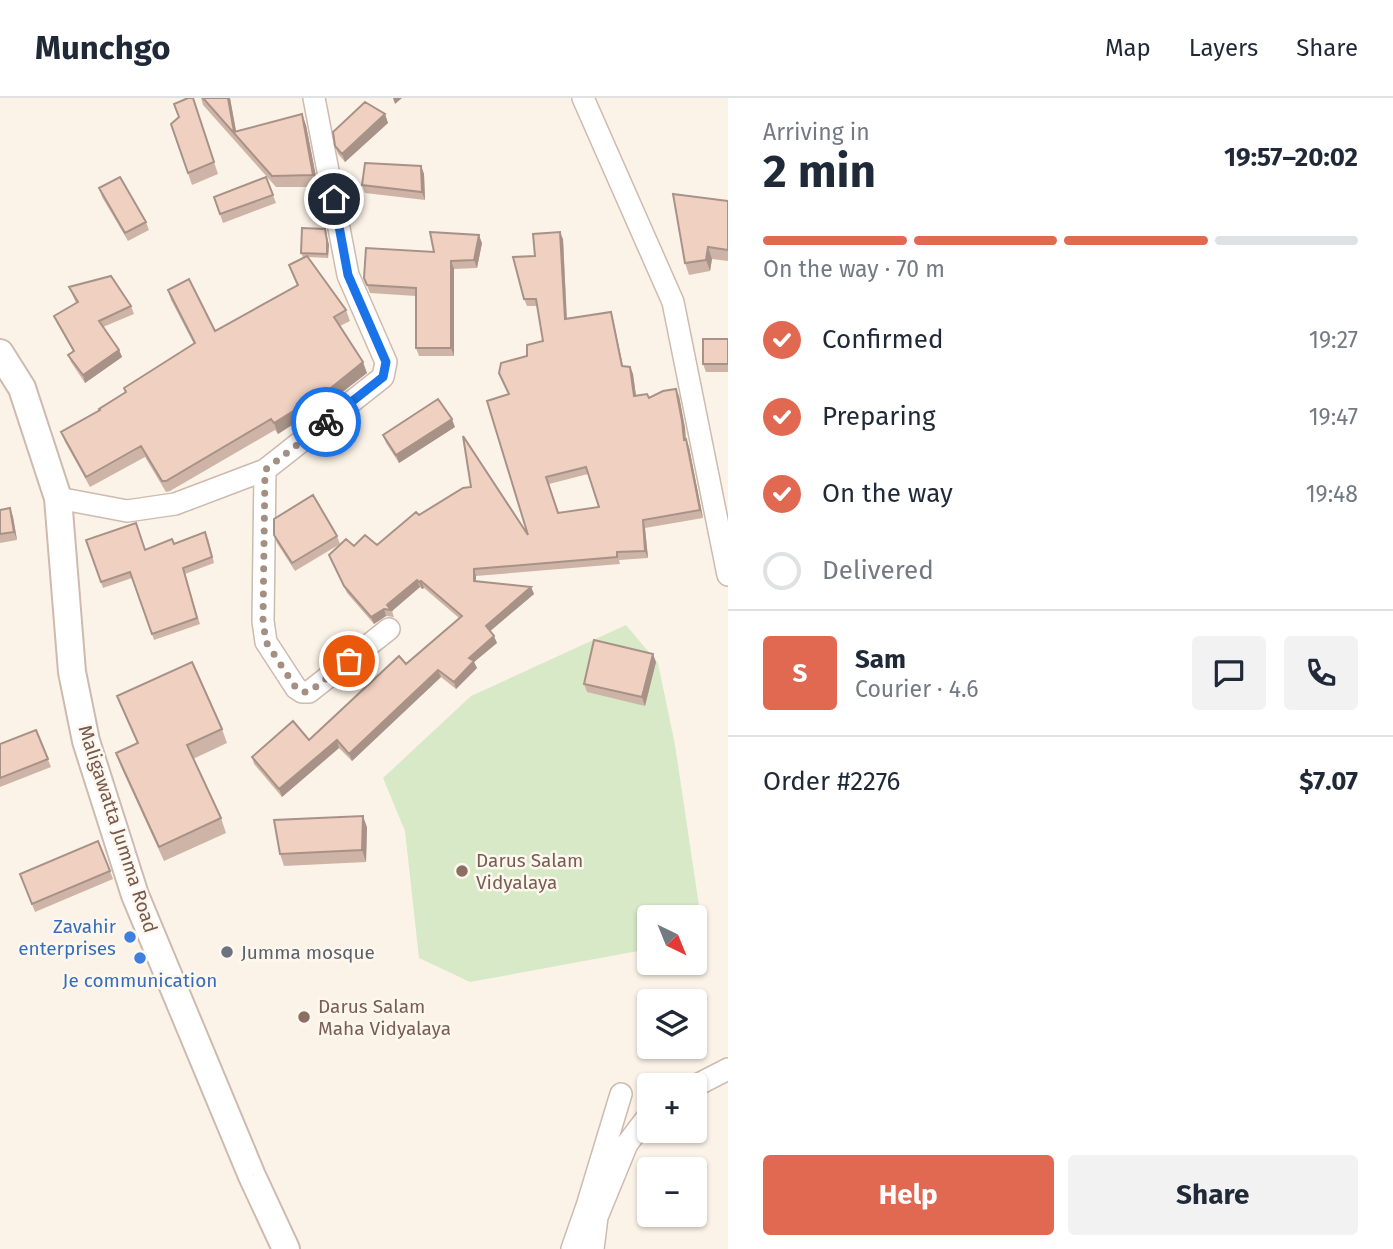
<!DOCTYPE html>
<html lang="en">
<head>
<meta charset="utf-8">
<style>
  :root { --surface:#fff; --page:#f2f2f3; --text:#1f2937; --muted:#747a83; --line:#e0e1e3; --accent:#e16952 }
  body { margin:0; font-family:"Fira Sans",sans-serif; background:var(--page); color:var(--text); height:100vh; display:flex; flex-direction:column; font-size:26px; white-space:nowrap }
  * { box-sizing:border-box; margin:0 }
  p { font-size:23px; color:var(--muted) }
  .icon { flex:none; width:38px; height:38px; fill:none; stroke:currentColor; stroke-width:2; stroke-linecap:round; stroke-linejoin:round }
  .map { position:relative; flex:1; overflow:hidden }
  .side { display:flex; flex-direction:column; background:var(--surface); width:665px }
  .side>* { flex:none }
  .needle { width:46px; rotate:137deg }
  .controls { position:absolute; left:637px; top:807px; display:grid; gap:14px }
  .controls a { display:grid; place-items:center; width:70px; height:70px; border-radius:7px; background:var(--surface); box-shadow:0 2px 5px #0004; font-size:35px }
  .pin { position:absolute; display:grid; place-items:center; width:60px; height:60px; color:#fff; margin:-30px; border:4px solid #fff; border-radius:50%; box-shadow:0 2px 7px #0007 }
  .courier { position:absolute; display:grid; place-items:center; width:70px; height:70px; margin:-35px; border:5px solid #1a73e8; border-radius:50%; background:#fff; color:#222; box-shadow:0 2px 9px #0007 }
  .headline em { font-style:normal; font-weight:700 }
  .headline div { display:flex; flex-direction:column-reverse }
  .headline { display:flex; align-items:center; justify-content:space-between; height:119px; padding:0 35px }
  h1 { font-size:46px; font-weight:700; line-height:52px }
  .bar { display:grid; grid-template-columns:repeat(4,1fr); gap:10px 7px; align-content:center; height:84px; padding:0 35px }
  .bar i { height:9px; border-radius:5px; background:var(--line) }
  .bar .selected { background:var(--accent) }
  .bar p { grid-column:span 4 }
  .line { display:flex; align-items:center; gap:18px; padding:0 35px; border-top:2px solid var(--line) }
  .line div { flex:1 }
  .round { display:grid; place-items:center; flex:none; width:74px; height:74px; border-radius:7px; background:var(--page) }
  ol { padding:0 35px; list-style:none }
  li { display:flex; align-items:center; gap:21px; height:77px }
  li p { margin-inline-start:auto }
  li .icon { padding:7px; border-radius:50%; background:var(--accent); color:#fff; stroke-width:4 }
  li:last-child { color:var(--muted) }
  li i { width:38px; height:38px; border:4px solid var(--line); border-radius:50% }
  .primary-button { display:flex; gap:14px; margin-top:auto; padding:14px 35px }
  .primary-button a { flex:1; height:80px; border-radius:7px; background:var(--accent); color:#fff; font-size:28px; font-weight:700; line-height:80px; text-align:center }
  .primary-button a+a { background:var(--page); color:var(--text) }
  header { display:flex; align-items:center; gap:42px; box-sizing:border-box; height:98px; padding:0 35px; background:var(--surface); border-bottom:2px solid var(--line) }
  header strong { font-size:33px }
  nav { display:flex; gap:38px; margin-inline-start:auto; font-size:24px }
  main { display:flex; flex:1; min-height:0 }
  .map>svg:first-child { display:block }
</style>
</head>
<body>
<header>
<strong>Munchgo</strong>
<nav><a>Map</a><a>Layers</a><a>Share</a></nav>
</header>
<main>
<div class="map">
<svg width="728" height="1151" viewBox="0 0 728 1151">
  <rect width="100%" height="100%" fill="#fcf3e8"/>
  <path fill="#d7e9c7" d="M626,527L658,565L675,647L704,841L695,843V819H649V851L470,884L419,860L405,733L383,680L471,598Z"/>
  <g fill="none" stroke-linecap="round" stroke-linejoin="round">
    <defs>
      <path id="minor" d="M583,0L673,204L728,477
        M265,372L263,523L266,544L296,590L302,594H309L389,531
        M58,400L127,413L175,406L265,372L383,279L386,264L348,177L314,0
        M695,988L728,971
        M572,1151L587,1108L621,996
        M593,1151L597,1119L627,1046L649,1017"/>
      <path id="tertiary" d="M0,255L22,290L58,400L72,574L86,643L135,797L252,1078L286,1151"/>
    </defs>
    <use href="#minor" stroke="#cebaae" stroke-width="24"/>
    <use href="#tertiary" stroke="#cebaae" stroke-width="30"/>
    <use href="#minor" stroke="#fff" stroke-width="21"/>
    <use href="#tertiary" stroke="#fff" stroke-width="26"/>
  </g>
  <path fill="#ceb4a6" fill-rule="evenodd" d="M193,0L218,76L192,87L171,26L179,19Z
    M201,0H230L236,34L306,27L318,89H276L203,7Z
    M385,16L388,25L345,64L338,56L335,48Z
    M421,68L424,76L425,102L365,95L362,87Z
    M266,79L276,105L223,125L214,99Z
    M99,90L146,124L149,132L128,143L102,99Z
    M728,103V163L712,161L710,173L689,177L685,165Z
    M325,131L329,147L328,160L308,159L346,212L350,223L340,228L367,275L336,299L278,336L275,332L170,393L166,394L145,359L90,389L65,344L61,334L100,312L125,295L124,290L194,246L171,202L168,192L215,233L297,188L289,167L305,159H303L301,155Z
    M563,141L567,220L611,214L613,221L623,268L630,269L633,276L636,298L649,300L676,291L679,298L685,330L686,341L689,349L703,420L645,430L648,460L619,462L620,466L476,478V483L531,489L534,496L490,533L497,545L474,564L477,570L456,591L441,579L352,663L339,650L282,699L254,666L252,659L309,642L406,566L459,520L424,490L422,491L420,489L392,513L394,519L386,518L374,526L347,495L329,457L354,448L377,447L419,417L528,437L509,296L527,258L543,243L537,208H527L524,201L535,158ZM588,376L599,409L559,415L549,386Z
    M482,145L477,170L454,171V258H419L416,250V198L370,195L364,180L434,154Z
    M69,189L131,208L134,216L103,229L119,252L122,259L85,285L71,264L68,257L73,253L57,225L54,218L76,205Z
    M728,241V274H706L703,266Z
    M455,329L399,365L386,345L383,337Z
    M10,410L13,419L17,442L0,445V412Z
    M274,437L337,438L340,446L295,473L277,445Z
    M208,440L214,465L185,476L200,526L154,542L132,480L103,490L86,442L145,451Z
    M656,564L645,608L587,594L584,586Z
    M117,598L222,631L227,645L193,661L221,720L226,735L164,763L121,669L116,655L137,645Z
    M36,632L51,669L0,689V646Z
    M367,729L366,764L284,768L280,756Z
    M110,773L113,781L35,814L20,776Z"/>
  <path fill="#a89287" d="M228,0H230L237,38L235,36Z
    M393,0H402L395,6Z
    M302,16L306,27L318,89L313,77Z
    M385,16L388,25L345,64L342,56Z
    M421,68L424,76L425,102L422,94Z
    M325,131L329,147L328,160L327,156Z
    M560,134L563,141L567,228L565,221Z
    M479,137L482,145L477,170L474,162Z
    M708,149L712,161L710,173L706,162Z
    M451,163L454,171V258L451,250Z
    M611,214L613,221L624,275L622,268Z
    M119,252L122,259L85,285L83,277Z
    M363,264L367,275L336,299L278,336L274,325Z
    M630,269L633,276L637,305L634,298Z
    M676,291L679,298L685,330L686,349L684,342Z
    M452,321L455,329L399,365L396,357Z
    M686,341L689,349L703,420L700,412Z
    M10,410L13,419L17,442L14,434Z
    M643,422L645,430L648,460L645,453Z
    M474,471L476,478V490L474,483Z
    M417,482L420,489L392,513L387,507Z
    M421,483L424,490L422,491L419,484Z
    M531,489L534,496L488,535L486,528Z
    M384,511L386,518L374,526L371,519Z
    M494,538L497,545L474,564L477,570L456,591L454,584L469,560Z
    M653,556L656,564L645,608L642,599Z
    M438,572L441,579L352,663L349,656Z
    M337,642L339,650L282,699L279,691Z
    M363,718L367,729L366,764L362,752Z"/>
  <path fill="#f0d1c1" stroke="#a89287" stroke-width="2" fill-rule="evenodd" d="M188,0H193L214,64L188,75L171,26L179,19L174,6Z
    M203,0H228L234,34L302,16L313,77L272,78Z
    M365,4L385,16L342,56L335,48L333,34Z
    M365,65L421,68L422,94L362,87Z
    M120,79L146,124L125,135L99,90Z
    M266,79L273,97L220,116L214,99Z
    M673,96L728,103V152L708,149L706,162L685,165Z
    M302,130L325,131L327,143V156L301,155Z
    M430,134L479,137L474,162L451,163V250H416V190L367,187L364,180L366,150L434,154Z
    M560,134L565,221L611,214L622,268L630,269L634,298L647,296L649,300L663,293L676,291L682,323L684,342L686,341L700,412L643,422L645,453L617,454V459L474,471V483L531,489L486,528L494,538L469,560L474,563L454,584L438,572L349,656L337,642L279,691L252,659L293,623L309,642L399,558L406,566L462,518L421,483L419,484L417,482L387,507L391,512L384,511L371,519L344,488L329,457L346,441L354,448L365,437L377,447L416,414L419,417L463,390L471,389L463,338L528,437L487,303L509,296L499,275L501,265L527,258V247L543,243L536,201H524L513,159L535,158L533,136ZM586,369L599,409L558,415L546,379Z
    M307,158L346,212L334,219L363,264L332,289L274,325L271,321L166,383H162L141,348L86,379L61,334L100,312L99,311L126,294L124,290L195,245L168,192L189,181L215,233L298,187L289,167Z
    M111,178L131,208L99,223L119,252L83,277L68,257L74,253L54,218L78,204L69,189Z
    M703,241H728V266H703Z
    M438,301L452,321L396,357L383,337Z
    M313,397L337,438L292,465L274,437V421Z
    M10,410L14,434L0,436V412Z
    M136,425L145,452L172,441L174,446L205,434L212,459L183,470L197,520L152,536L130,474L101,484L86,442Z
    M594,542L653,556L642,599L584,586Z
    M192,564L222,631L187,647L221,720L159,749L116,655L138,645L117,598Z
    M36,632L48,661L0,680V646Z
    M363,718L362,752L280,756L274,722Z
    M98,743L110,773L32,806L20,776Z"/>
  <g fill="none" stroke-linecap="round" stroke-linejoin="round">
    <path stroke="#a48f83" stroke-width="7" stroke-dasharray="0 12.6" d="M326,324L265,372L263,523L266,544L296,590L302,594H309L349,563"/>
    <path stroke="#1a73e8" stroke-width="9" d="M326,324L383,279L386,264L348,177L334,101"/>
  </g>
  <g fill="#8d6e63" stroke="#fef7ee" stroke-width="2.5">
    <circle cx="462" cy="773" r="7"/>
    <circle cx="304" cy="919" r="7"/>
  </g>
  <g fill="#3f7fe0" stroke="#fef7ee" stroke-width="2.5">
    <circle cx="130" cy="839" r="7"/>
    <circle cx="140" cy="860" r="7"/>
  </g>
  <circle fill="#6b7280" stroke="#fef7ee" stroke-width="2.5" cx="227" cy="854" r="7"/>
  <g text-anchor="middle" dominant-baseline="central" stroke-width="5" stroke-linejoin="round" paint-order="stroke">
    <g font-size="19" fill="#75594d" stroke="#fef7ee">
      <text transform="translate(118 731) rotate(72)">Maligawatta Jumma Road</text>
    </g>
    <g font-size="19" fill="#785e54" stroke="#fef7ee" text-anchor="start">
      <text x="476" y="762">Darus Salam<tspan x="476" dy="22">Vidyalaya</tspan></text>
      <text x="318" y="908">Darus Salam<tspan x="318" dy="22">Maha Vidyalaya</tspan></text>
    </g>
    <g font-size="19" fill="#366cbe" stroke="#fef7ee" text-anchor="end">
      <text x="116" y="828">Zavahir<tspan x="116" dy="22">enterprises</tspan></text>
      <text x="140" y="882" text-anchor="middle">Je communication</text>
    </g>
    <g font-size="19" fill="#5b616d" stroke="#fef7ee" text-anchor="start">
      <text x="241" y="854">Jumma mosque</text>
    </g>
  </g>
</svg>
<div class="controls">
<a><svg class="needle" viewBox="-14 -14 28 28"><path d="M0-13l5 13h-10z" fill="#e53935"/><path d="M0 13l5-13h-10z" fill="#747a83"/></svg></a>
<a><svg class="icon" aria-label="layers" viewBox="0 0 24 24"><path d="M12 4l9 5-9 5-9-5zM3 14l9 5 9-5"/></svg></a>
<a>+</a>
<a>−</a>
</div>
<div class="pin" style="left:349px;top:563px;background:#ea580c"><svg class="icon" aria-label="bag" viewBox="0 0 24 24"><path d="M5 8h14l-1 12H6zM9 8a3 3 0 0 1 6 0"/></svg></div>
<div class="pin" style="left:334px;top:101px;background:#1f2937"><svg class="icon" aria-label="home" viewBox="0 0 24 24"><path d="M3 11l9-7 9 7M6 9v11h12V9"/></svg></div>
<div class="courier" style="left:326px;top:324px"><svg class="icon" aria-label="bike" viewBox="0 0 24 24"><circle cx="6" cy="16" r="4"/><circle cx="18" cy="16" r="4"/><path d="M6 16l4-8h5l3 8M10 8l3 8H6M13 5h3"/></svg></div>
</div>
<section class="side">
<div class="headline"><div><h1>2 min</h1><p>Arriving in</p></div><em>19:57–20:02</em></div>
<div class="bar"><i class="selected"></i><i class="selected"></i><i class="selected"></i><i></i><p>On the way · 70 m</p></div>
<ol>
<li><svg class="icon" aria-label="check" viewBox="0 0 24 24"><path d="M5 12l5 5 9-10"/></svg>Confirmed<p>19:27</p></li>
<li><svg class="icon" aria-label="check" viewBox="0 0 24 24"><path d="M5 12l5 5 9-10"/></svg>Preparing<p>19:47</p></li>
<li><svg class="icon" aria-label="check" viewBox="0 0 24 24"><path d="M5 12l5 5 9-10"/></svg>On the way<p>19:48</p></li>
<li><i></i>Delivered</li>
</ol>
<div class="line" style="height:126px"><b class="round" style="background:var(--accent);color:#fff">S</b><div><b>Sam</b><p>Courier · 4.6</p></div><a class="round"><svg class="icon" aria-label="chat" viewBox="0 0 24 24"><path d="M4 5h16v11H9l-5 4z"/></svg></a><a class="round"><svg class="icon" aria-label="phone" viewBox="0 0 24 24"><path d="M5 4h4l2 5-3 2q2 4 5 5l2-3 5 2v4C11 20 4 13 5 4z"/></svg></a></div>
<div class="line" style="height:91px"><div>Order #2276</div><b>$7.07</b></div>
<div class="primary-button"><a>Help</a><a>Share</a></div>
</section>
</main>
</body>
</html>
